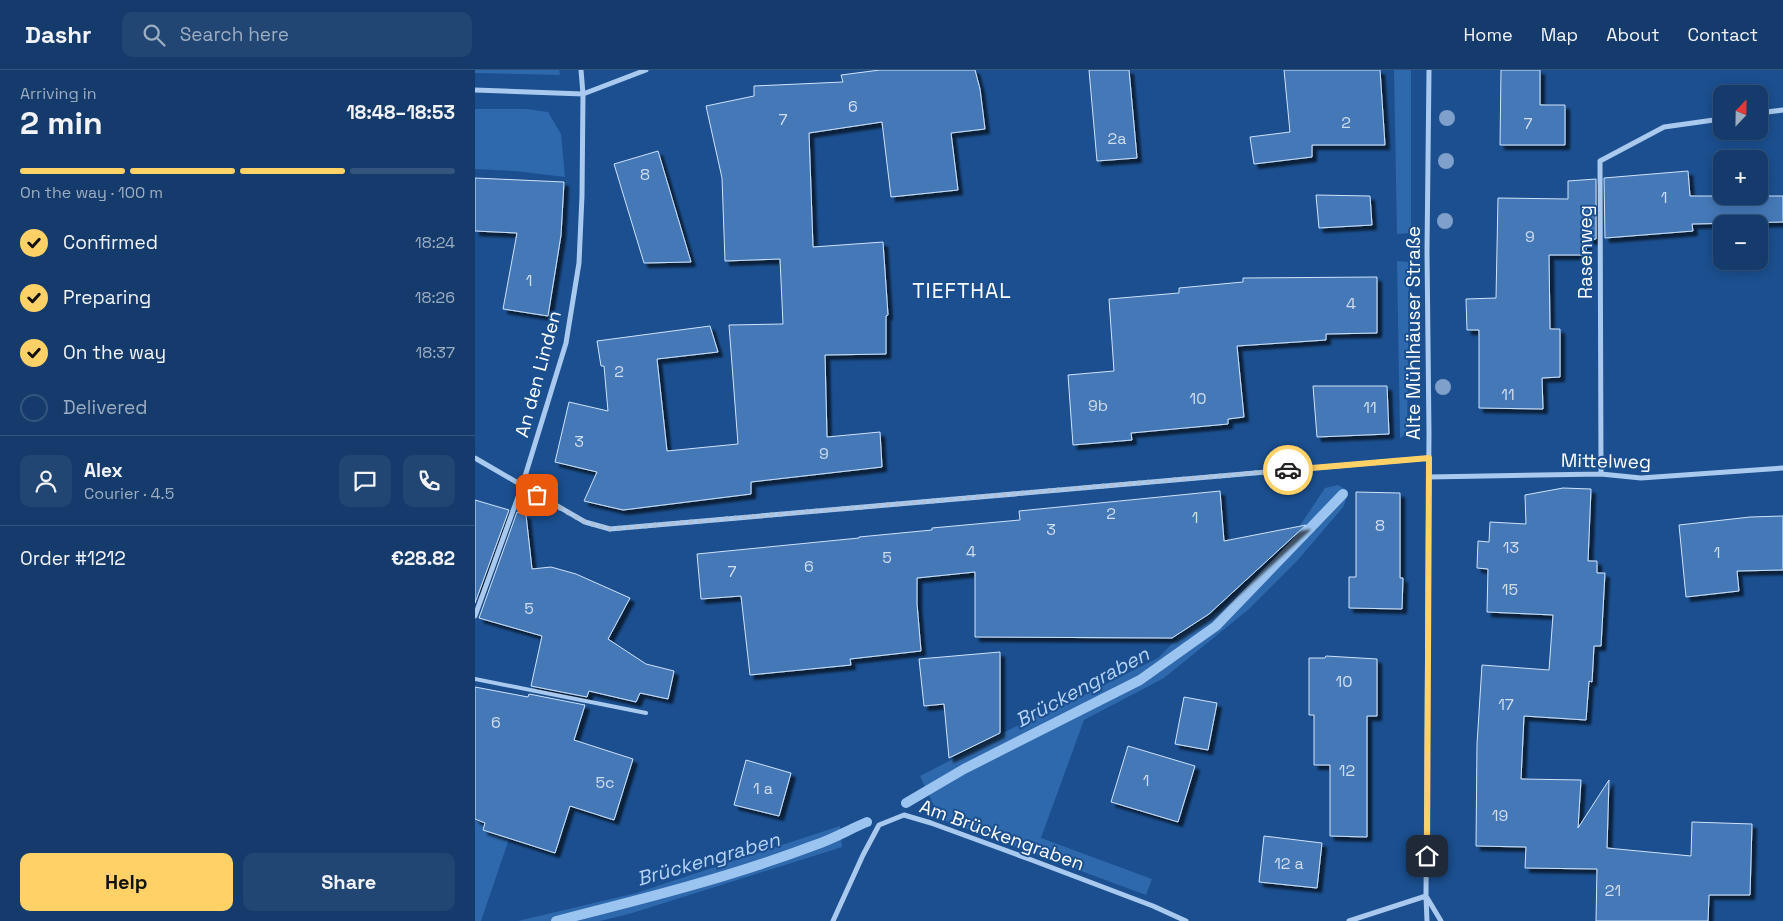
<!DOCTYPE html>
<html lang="en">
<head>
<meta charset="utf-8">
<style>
  :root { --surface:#143b6b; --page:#214673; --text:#f1f3f6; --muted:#9dadc1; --line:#33557e; --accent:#ffd166 }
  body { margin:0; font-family:"Space Grotesk",sans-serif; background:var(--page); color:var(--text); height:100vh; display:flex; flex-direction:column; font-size:19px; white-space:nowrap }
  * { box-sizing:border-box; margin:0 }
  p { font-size:16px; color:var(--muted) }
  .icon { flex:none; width:28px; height:28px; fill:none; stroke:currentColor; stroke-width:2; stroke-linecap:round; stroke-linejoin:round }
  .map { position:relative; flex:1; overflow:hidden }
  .side { display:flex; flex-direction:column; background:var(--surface); width:475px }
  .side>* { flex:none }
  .needle { width:32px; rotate:22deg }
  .buttons { position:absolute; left:1238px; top:15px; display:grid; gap:10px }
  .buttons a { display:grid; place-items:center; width:55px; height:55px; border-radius:10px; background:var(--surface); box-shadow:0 2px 12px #0003,0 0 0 1px var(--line); font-size:25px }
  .pin { position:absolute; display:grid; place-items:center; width:42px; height:42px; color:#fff; margin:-21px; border-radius:10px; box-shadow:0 2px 8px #0006 }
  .courier { position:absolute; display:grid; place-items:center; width:50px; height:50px; margin:-25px; border:4px solid #ffd166; border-radius:50%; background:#fff; color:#222; box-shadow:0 1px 6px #0007 }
  .headline em { font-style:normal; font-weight:800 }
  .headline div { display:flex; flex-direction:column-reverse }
  .headline { display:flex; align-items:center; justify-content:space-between; height:85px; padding:0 20px }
  h1 { font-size:32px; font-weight:800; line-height:38px }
  .bar { display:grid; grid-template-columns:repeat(4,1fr); gap:8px 5px; align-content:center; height:60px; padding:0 20px }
  .bar i { height:6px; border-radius:4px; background:var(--line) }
  .bar .active { background:var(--accent) }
  .bar p { grid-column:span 4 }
  .line { display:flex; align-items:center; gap:12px; padding:0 20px; border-top:1px solid var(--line) }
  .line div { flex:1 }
  .round { display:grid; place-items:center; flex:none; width:52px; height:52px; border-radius:10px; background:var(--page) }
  ol { padding:0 20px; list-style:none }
  li { display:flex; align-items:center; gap:15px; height:55px }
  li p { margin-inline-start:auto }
  li .icon { padding:5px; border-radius:50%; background:var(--accent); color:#111; stroke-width:4 }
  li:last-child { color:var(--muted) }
  li i { width:28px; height:28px; border:2px solid var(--line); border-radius:50% }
  .cta { display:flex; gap:10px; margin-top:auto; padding:10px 20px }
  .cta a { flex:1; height:58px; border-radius:10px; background:var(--accent); color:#111; font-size:20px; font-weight:800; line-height:58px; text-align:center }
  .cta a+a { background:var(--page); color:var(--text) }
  header { display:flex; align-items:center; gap:30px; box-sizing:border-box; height:70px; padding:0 25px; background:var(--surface); border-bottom:1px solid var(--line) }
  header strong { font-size:24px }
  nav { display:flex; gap:28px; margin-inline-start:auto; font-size:18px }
  .search { width:350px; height:45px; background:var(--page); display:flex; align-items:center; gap:12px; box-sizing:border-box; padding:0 18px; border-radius:10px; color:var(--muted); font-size:19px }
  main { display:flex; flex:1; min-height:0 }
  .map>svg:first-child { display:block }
</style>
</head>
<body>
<header>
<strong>Dashr</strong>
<div class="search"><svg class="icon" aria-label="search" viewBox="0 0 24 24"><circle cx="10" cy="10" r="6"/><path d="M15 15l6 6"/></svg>Search here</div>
<nav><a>Home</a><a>Map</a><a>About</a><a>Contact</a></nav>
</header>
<main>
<section class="side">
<div class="headline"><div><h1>2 min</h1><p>Arriving in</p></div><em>18:48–18:53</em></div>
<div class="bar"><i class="active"></i><i class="active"></i><i class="active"></i><i></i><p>On the way · 100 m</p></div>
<ol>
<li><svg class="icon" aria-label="check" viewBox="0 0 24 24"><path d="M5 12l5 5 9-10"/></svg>Confirmed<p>18:24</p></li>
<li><svg class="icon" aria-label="check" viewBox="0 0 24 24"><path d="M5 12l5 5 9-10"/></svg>Preparing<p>18:26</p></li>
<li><svg class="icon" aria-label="check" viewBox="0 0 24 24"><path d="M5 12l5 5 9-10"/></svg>On the way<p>18:37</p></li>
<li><i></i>Delivered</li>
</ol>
<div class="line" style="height:90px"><a class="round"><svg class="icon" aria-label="person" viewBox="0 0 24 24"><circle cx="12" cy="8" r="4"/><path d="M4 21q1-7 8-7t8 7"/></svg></a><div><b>Alex</b><p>Courier · 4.5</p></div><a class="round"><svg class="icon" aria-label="chat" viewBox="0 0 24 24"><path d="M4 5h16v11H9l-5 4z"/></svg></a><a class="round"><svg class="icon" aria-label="phone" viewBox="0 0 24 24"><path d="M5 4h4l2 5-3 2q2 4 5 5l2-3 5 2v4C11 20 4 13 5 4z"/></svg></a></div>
<div class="line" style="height:65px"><div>Order #1212</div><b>€28.82</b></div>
<div class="cta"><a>Help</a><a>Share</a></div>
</section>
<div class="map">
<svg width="1308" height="851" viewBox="0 0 1308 851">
  <defs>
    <filter id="shadow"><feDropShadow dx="4.5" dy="4.5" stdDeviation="1" flood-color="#0009"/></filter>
  </defs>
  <rect width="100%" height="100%" fill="#1b4f8f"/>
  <path fill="#2e69ad" d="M0,0H84L85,5L0,3Z
    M919,0H936V163L922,164Z
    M0,39H52L73,42L86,64L90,107L40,101L0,99Z
    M922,191L934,192L932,363L925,368Z
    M863,415L873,421L869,436L822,491L774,539L689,608L609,650L566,768L677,809L671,825L465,749L445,706L565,644L611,624L683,588L707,564L743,541L814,475L820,463L850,418Z
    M0,750L9,754L7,760L34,769L6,851H0Z
    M365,756L367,777L154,844L125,851H43L161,823Z"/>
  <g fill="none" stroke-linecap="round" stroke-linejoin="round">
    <path stroke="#9cc4f0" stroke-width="10" d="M431,733L489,699L665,610L741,556L868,424
      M81,851C168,829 256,807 340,775C358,769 375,759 392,752"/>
  </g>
  <path fill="#4478b7" stroke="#cfe3fa" filter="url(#shadow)" d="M405,0H500L505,19L510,59L476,63L483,120L416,127L407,52L334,63L338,177L408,172L413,245L411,246V284L350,285L352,367L405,362L407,397L276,412V424L148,440L109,431L122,402L80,392L94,332L133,341L129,296H126L122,271L235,256L243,282L182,289L192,381L263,374L254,255L308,254L305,189L250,191L247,108L231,36L279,26V16L368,12L366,5Z
    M614,0H654L662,88L622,91Z
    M809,0H905L910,75H837V87L779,94L775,67L815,62Z
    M1026,0H1065V35H1090V75H1025Z
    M183,81L216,192L169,193L139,94Z
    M1213,101L1215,126H1308V152L1217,154L1218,161L1130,168L1129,108Z
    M0,108L89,112L86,165L73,246L28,239L42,163L0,161Z
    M1121,109V169L1112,170L1111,185H1074L1075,259H1085V307L1067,308L1068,339L1004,338V260H992L991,229L1021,228L1023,128L1093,129V111Z
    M841,125L895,126L897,155L844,158Z
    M902,207V263L851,264V270L762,276L769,347L753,349V354L656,363L657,370L598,375L593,305L639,301L634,229L704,223V218L768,212V208Z
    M838,316H912L914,364L842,367Z
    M1088,418L1116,419L1113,491H1122V503H1130L1126,576H1119L1117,612L1114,611L1111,650L1049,646L1046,709L1106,710L1103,758L1134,710L1132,778L1216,786L1217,752L1277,754L1275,825H1234L1233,851H1121L1122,799L1050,798L1051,777L1001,776L1002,674L1007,595L1074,600L1078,545L1012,542L1013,499L1002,498L1003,471L1014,472L1015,452L1051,454L1050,425Z
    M745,421L749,471L831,455L734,544L697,568L500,567V502L442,508V534L446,581L375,589L376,595L275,605L266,526L226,529L222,484L384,468V467L457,460V458L545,450L544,441Z
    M881,422L925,423V508H928L927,539L874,538V507H881Z
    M0,430L34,440L0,533Z
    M42,442L51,445L57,499L76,497L101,504L155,528L133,569L171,594L199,601L193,629L165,623L161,632L114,621L112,627L56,616L67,566L4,548Z
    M1308,446V500L1262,501L1264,521L1211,527L1204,455L1275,447Z
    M525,582V663L474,688L469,634L449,636L444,589Z
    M851,586L902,589V646H892V767L855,766V695H839V645H834V588H850Z
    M0,617L53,627L54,624L110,635L99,670L158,689L139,750L95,736L80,783L8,760L10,753L0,749Z
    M709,627L742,633L733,680L700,674Z
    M653,676L720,696L703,752L636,732Z
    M271,690L316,703L304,746L259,735Z
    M789,766L847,773L842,818L784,812Z"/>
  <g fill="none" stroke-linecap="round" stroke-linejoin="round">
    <path stroke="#a9c9ee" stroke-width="4" d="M0,609L171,643"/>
    <path stroke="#a9c9ee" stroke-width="5" d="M954,0L952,181L954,363L951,826L966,851
      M0,20L108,24L171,0
      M1284,43L1308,40
      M0,388L110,452L135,459L954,388
      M1126,404L1125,91L1189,57L1246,49
      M954,407L1126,404L1166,408L1308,398
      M0,546L47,416L91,273L104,193L107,126L108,24L106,0
      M358,851L388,785L404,755L429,745L456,753L554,789L678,836L711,851
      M874,851L951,826L952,851"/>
  </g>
  <g fill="#7ea0ca">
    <circle cx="972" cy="48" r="8"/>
    <circle cx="971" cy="91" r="8"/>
    <circle cx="970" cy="151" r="8"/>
    <circle cx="968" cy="317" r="8"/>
  </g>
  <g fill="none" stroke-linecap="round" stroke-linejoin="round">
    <path stroke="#afc1d8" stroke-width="5" stroke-dasharray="0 9" d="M62,425L110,452L135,459L813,400"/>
    <path stroke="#ffd166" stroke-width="6" d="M813,400L954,388L952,786"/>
  </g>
  <g text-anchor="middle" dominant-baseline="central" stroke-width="4" stroke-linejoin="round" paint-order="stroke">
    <g font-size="16" fill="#d0dded">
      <text x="378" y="36">6</text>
      <text x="308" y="49">7</text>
      <text x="871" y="52">2</text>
      <text x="1053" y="53">7</text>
      <text x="642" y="68">2a</text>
      <text x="170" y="104">8</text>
      <text x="1189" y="127">1</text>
      <text x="1055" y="166">9</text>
      <text x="54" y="210">1</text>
      <text x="876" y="233">4</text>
      <text x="144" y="301">2</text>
      <text x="1033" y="324">11</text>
      <text x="723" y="328">10</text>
      <text x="623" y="335">9b</text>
      <text x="895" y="337">11</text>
      <text x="104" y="371">3</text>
      <text x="349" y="383">9</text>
      <text x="636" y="443">2</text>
      <text x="720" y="447">1</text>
      <text x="905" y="455">8</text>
      <text x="576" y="459">3</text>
      <text x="1036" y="477">13</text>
      <text x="496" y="481">4</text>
      <text x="1242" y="482">1</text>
      <text x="412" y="487">5</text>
      <text x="334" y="496">6</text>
      <text x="257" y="501">7</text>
      <text x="1035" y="519">15</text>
      <text x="54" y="538">5</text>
      <text x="869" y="611">10</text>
      <text x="1031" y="634">17</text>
      <text x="21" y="652">6</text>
      <text x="872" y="700">12</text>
      <text x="671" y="710">1</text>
      <text x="130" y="712">5c</text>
      <text x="288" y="718">1 a</text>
      <text x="1025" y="745">19</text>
      <text x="814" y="793">12 a</text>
      <text x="1138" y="820">21</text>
    </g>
    <g font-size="19" fill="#fff" stroke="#1b4f8f">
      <text transform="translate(1110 182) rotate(-90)">Rasenweg</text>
      <text transform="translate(938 263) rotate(-90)">Alte Mühlhäuser Straße</text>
      <text transform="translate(63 304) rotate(-75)">An den Linden</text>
      <text transform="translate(1131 391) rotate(1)">Mittelweg</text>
      <text transform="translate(527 765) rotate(20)">Am Brückengraben</text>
    </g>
    <g font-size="20" font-style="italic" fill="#b5d3f5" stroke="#1b4f8f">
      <text transform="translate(607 617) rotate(-28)">Brückengraben</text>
      <text transform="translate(233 789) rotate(-16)">Brückengraben</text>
    </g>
    <g font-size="21" letter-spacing="1" fill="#fff" stroke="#1b4f8f">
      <text x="487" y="220">TIEFTHAL</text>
    </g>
  </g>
</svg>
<div class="buttons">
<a><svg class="needle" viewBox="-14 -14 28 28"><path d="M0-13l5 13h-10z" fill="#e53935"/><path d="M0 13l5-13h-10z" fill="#9dadc1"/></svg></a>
<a>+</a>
<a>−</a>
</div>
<div class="pin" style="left:62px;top:425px;background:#ea580c"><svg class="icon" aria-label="bag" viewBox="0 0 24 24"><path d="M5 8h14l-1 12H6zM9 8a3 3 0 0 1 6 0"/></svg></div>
<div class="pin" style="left:952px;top:786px;background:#1f2937"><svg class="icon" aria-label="home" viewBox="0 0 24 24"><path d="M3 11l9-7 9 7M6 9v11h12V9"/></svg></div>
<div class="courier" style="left:813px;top:400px"><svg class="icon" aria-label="car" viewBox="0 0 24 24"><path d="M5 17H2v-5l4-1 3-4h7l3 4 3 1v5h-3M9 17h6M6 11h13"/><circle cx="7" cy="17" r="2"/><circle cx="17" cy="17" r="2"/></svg></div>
</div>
</main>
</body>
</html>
